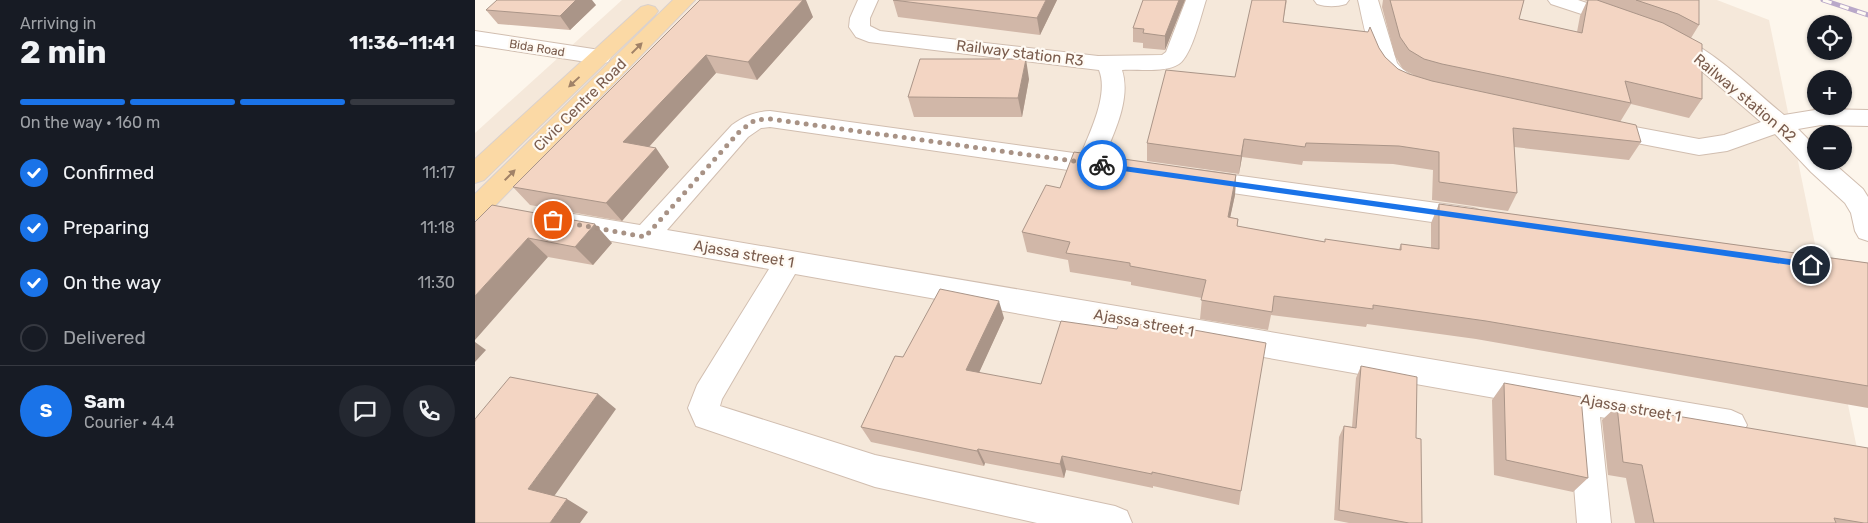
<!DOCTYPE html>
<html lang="en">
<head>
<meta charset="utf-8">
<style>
  :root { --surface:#171b24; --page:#242831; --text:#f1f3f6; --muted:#9ea1a6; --line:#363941; --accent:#1a73e8 }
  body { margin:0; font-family:Rubik,sans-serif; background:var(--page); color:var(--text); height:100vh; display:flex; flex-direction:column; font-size:19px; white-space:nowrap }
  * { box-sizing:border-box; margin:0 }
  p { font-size:16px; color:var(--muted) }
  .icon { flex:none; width:28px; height:28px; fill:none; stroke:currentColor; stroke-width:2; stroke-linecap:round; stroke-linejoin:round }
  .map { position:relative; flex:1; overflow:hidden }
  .details { display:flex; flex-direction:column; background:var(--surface); width:475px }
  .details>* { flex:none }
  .controls { position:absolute; left:1332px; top:15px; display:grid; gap:10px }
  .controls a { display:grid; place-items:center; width:45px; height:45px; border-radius:50%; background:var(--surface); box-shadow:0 1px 4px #0004; font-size:25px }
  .pin { position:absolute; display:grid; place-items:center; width:42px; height:42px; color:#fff; margin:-21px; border:2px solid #fff; border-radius:50%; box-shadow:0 1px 5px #0007 }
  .courier { position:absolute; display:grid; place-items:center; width:50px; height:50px; margin:-25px; border:4px solid #1a73e8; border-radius:50%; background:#fff; color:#222; box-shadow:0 1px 6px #0007 }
  .summary em { font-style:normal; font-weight:700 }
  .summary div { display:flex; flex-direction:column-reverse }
  .summary { display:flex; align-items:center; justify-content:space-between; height:85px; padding:0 20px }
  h1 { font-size:32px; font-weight:700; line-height:38px }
  .bar { display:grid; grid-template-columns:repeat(4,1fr); gap:8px 5px; align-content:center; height:60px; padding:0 20px }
  .bar i { height:6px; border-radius:4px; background:var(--line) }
  .bar .active { background:var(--accent) }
  .bar p { grid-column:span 4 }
  .line { display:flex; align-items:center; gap:12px; padding:0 20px; border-top:1px solid var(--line) }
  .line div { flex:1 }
  .round { display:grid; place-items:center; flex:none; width:52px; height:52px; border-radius:26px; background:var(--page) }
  ol { padding:0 20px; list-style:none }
  li { display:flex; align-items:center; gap:15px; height:55px }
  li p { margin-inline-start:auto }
  li .icon { padding:5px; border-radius:50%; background:var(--accent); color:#fff; stroke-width:4 }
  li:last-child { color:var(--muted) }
  li i { width:28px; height:28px; border:2px solid var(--line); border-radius:50% }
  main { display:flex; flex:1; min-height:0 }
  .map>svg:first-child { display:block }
</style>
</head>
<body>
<main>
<section class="details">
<div class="summary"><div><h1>2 min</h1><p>Arriving in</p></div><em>11:36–11:41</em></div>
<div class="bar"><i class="active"></i><i class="active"></i><i class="active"></i><i></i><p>On the way · 160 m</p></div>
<ol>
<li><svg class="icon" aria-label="check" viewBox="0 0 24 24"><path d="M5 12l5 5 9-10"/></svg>Confirmed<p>11:17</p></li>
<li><svg class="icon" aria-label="check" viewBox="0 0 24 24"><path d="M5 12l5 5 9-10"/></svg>Preparing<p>11:18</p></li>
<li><svg class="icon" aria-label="check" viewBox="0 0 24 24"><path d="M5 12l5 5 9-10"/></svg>On the way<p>11:30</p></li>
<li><i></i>Delivered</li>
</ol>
<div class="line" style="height:90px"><b class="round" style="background:var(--accent);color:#fff">S</b><div><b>Sam</b><p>Courier · 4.4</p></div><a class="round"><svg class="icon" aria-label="chat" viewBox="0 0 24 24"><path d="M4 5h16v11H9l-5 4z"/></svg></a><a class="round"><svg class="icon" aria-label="phone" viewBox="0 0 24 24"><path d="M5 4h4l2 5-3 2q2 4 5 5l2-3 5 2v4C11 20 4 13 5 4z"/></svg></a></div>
</section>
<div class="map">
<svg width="1393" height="523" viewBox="0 0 1393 523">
  <rect width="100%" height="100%" fill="#fdf6ec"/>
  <path fill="#f5e8da" d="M147,0H1242L1294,20L1393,502V523H0V133Z"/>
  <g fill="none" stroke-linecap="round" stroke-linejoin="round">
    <defs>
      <path id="street" d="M383,0H403L395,18V26L405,31L623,56L687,55L691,52L711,0H731C726,15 717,55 704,64C690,73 664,69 647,70C656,98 640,131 629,157L640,160L643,166L640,172L631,175L614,173L295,127L286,128L273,137L192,230L1256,410L1267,415L1272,425L1267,435L1256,440L1125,417L1136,523H1102L1093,411L320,274L247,399L245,406L400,455L640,506L652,511L657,523H562L400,487L221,426L213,408L222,385L294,269L86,232L77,229L73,222L77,215L86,212L165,225L257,125C270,116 279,112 295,111L606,154C615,132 634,94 624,70L394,42L381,37L374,27L375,18Z
        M839,0H874L871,4C861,7 852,7 842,4Z
        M883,0H903L922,63C928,71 937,74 942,82L939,87C898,98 890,27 883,0Z
        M1073,0H1103L1150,16L1153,20L1150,24L1143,26L1076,4Z
        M0,31L125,50L133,52L136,57L133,62L125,64L0,45Z
        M1194,33C1232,43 1278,90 1309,115L1346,109L1393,110V126L1346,125L1323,129L1341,147V161H1356L1388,189L1393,197V241L1384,238L1380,231L1376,213L1370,203L1336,172L1300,134L1252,151L1224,155L1120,135L1116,129L1120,123L1128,121L1224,139L1249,135L1286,122L1215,61L1186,45L1183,40L1186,35Z
        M723,170L998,208L1007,211L1011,218L1007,225L998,228L723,188L714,185L710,179L714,173Z"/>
      <path id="primary" d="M198,0H220L9,217L0,220V194Z
        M173,5L180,7L183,11L180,15L9,180L0,183V159L166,7Z"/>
    </defs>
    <use href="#street" stroke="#d1beb0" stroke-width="2"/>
    <use href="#primary" stroke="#dad1cd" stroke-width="2"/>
    <use href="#street" fill="#fff" fill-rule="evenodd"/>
    <use href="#primary" fill="#fbd9a5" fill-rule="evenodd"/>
    <defs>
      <path id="rail" d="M1348,0L1393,15"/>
    </defs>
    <use href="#rail" stroke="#b9a8c9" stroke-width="5"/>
    <use href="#rail" stroke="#fffaf3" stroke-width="3" stroke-dasharray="9" stroke-linecap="butt"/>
  </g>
  <path fill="#d1b7a8" d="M225,0L338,17L282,80L241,73L174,147L194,167L147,221L55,205L38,187Z
    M418,0H582L565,35L423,17Z
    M710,0L690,50L668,48V43L658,42V28Z
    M812,0L808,22L904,48L910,57L923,69L934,74L942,77L928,69L920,56L907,7L908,0H1049L1044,19L1102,32L1105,16L1112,1L1109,0H1224V25L1216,38L1227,99L1214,118L1156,104L1145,122L1166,142L1154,160L1039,147L1042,193L1033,211L957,200L958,170L918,164L828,161L827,165L767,157L764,174L672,161V143L760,77Z
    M121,5L95,30L23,24L11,10Z
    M554,79L547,117H439L433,97Z
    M761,175L760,195L755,217L763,219L762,226L850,242L924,249L926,244L956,248V223L964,204L1393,263V408L1001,339L892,324L891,327L796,315L793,330L725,319L727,298L656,285V282L595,272L593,260L552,252L547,232L585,188Z
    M0,222L137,243L118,265L73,257Z
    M529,318L504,372L766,491L764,505L678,486V488L591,470L589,478L510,463L509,466L396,442L386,427L428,357Z
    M886,366L941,438L947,523H874L859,520L864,437L869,426L877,427L881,378Z
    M1029,383L1113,478L1098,492L1019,475L1017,400Z
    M1142,406L1393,523H1160L1151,478L1133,475L1127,420Z"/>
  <path fill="#aa9588" d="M101,0H117L121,5L95,30L85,16Z
    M328,0H331L338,17L282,80L273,62Z
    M571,0H582L565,35L562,18Z
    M704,0H710L690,50V36Z
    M231,55L241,73L161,161L148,142Z
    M551,59L554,79L547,117L543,98Z
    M769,139L767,157L764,174L766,156Z
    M181,148L194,167L147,221L131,203Z
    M761,175L760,195L751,237L753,217Z
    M120,224L137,243L118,265L100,247Z
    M53,238L73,257L0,340V296Z
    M524,301L529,318L498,386L491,370Z
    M0,342L11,350L0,362Z
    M123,394L141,409L75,502L53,489Z
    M503,449L510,463L509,466L502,451Z
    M587,456L591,470L589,478L585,464Z
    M92,499L113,512L105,523H75Z"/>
  <path fill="#f3d5c3" stroke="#aa9588" d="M22,0H101L85,16L11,10Z
    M225,0H328L273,62L231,55L148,142L181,148L131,203L38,187Z
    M418,0H571L562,18Z
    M668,0H704L690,36L668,33L669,29L658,28Z
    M777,0H811L808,22L893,32L895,27L904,48L910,57L923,69L934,74L957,81L1161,125L1166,142L1038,128L1042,193L964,182V152L924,146L831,143L830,147L769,139L766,156L672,143L691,70L760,77Z
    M915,0H1049L1044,19L1107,33L1113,0H1122L1188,23L1227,44V99L1150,81L1156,103L967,64L949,59L934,50L925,37Z
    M1161,0H1224V25L1203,14Z
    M445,59H551L543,98L433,97Z
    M599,152L761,175L753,217L763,219L762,226L850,242V239L926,250V244L964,249V204L1393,263V386L1011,321L898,305V309L799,296L797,312L726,300L731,280L655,266V263L591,253L595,242L547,232L571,185L585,188Z
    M17,205L120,224L100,247L53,238L0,296V222Z
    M465,289L524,301L491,370L566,384L586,321L642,329L645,321L718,334L719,330L791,343L766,491L677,472V474L587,456L585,464L503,449L502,451L386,427L420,356L428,357Z
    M886,366L942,377L941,438L946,439L947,523H934L864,510L869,426L881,428Z
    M35,377L123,394L53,489L92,499L75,523H0V419Z
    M1029,383L1106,397L1113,478L1031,460Z
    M1142,406L1393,448V523H1389L1359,518L1361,523H1179L1167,465L1148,462Z"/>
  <defs><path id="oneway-solid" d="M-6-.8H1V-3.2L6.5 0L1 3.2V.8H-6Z" transform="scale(1.25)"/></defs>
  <g fill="#a18267">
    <use href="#oneway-solid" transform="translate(162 48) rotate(-45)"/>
    <use href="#oneway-solid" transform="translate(99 82) rotate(137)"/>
    <use href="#oneway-solid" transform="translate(35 175) rotate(-45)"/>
  </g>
  <path fill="#1a73e8" d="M627,163L1336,262L1340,265L1336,268L627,168L623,165Z"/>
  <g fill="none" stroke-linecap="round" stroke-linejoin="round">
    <path stroke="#a89285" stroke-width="5" stroke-dasharray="0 9" d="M78,220L170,237L265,131L280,120L295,119L627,165"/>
  </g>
  <g text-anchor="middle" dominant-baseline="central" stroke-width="4.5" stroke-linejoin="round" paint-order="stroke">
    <g font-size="12" fill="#7a5c4d" stroke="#fffaf3">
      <text transform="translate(62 48) rotate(9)">Bida Road</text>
    </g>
    <g font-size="15" fill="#7a5c4d" stroke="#fffaf3">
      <text transform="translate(545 53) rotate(7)">Railway station R3</text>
      <text transform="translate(1270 98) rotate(40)">Railway station R2</text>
      <text transform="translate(105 105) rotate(-45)">Civic Centre Road</text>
      <text transform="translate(269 254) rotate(10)">Ajassa street 1</text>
      <text transform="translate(669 323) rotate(10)">Ajassa street 1</text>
      <text transform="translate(1156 408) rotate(10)">Ajassa street 1</text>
    </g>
  </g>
</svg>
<div class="controls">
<a><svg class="icon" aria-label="locate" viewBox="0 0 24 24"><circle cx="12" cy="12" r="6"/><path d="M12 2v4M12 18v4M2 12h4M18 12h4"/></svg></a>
<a>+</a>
<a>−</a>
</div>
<div class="pin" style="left:78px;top:220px;background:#ea580c"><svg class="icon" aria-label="bag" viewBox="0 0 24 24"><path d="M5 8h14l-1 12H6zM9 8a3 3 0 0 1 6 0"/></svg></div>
<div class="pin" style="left:1336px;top:265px;background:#1f2937"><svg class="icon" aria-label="home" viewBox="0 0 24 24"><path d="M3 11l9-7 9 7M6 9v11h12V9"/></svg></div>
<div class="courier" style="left:627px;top:165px"><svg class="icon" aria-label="bike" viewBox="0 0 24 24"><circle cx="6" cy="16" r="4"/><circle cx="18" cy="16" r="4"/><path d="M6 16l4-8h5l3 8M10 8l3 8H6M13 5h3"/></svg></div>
</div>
</main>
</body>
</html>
